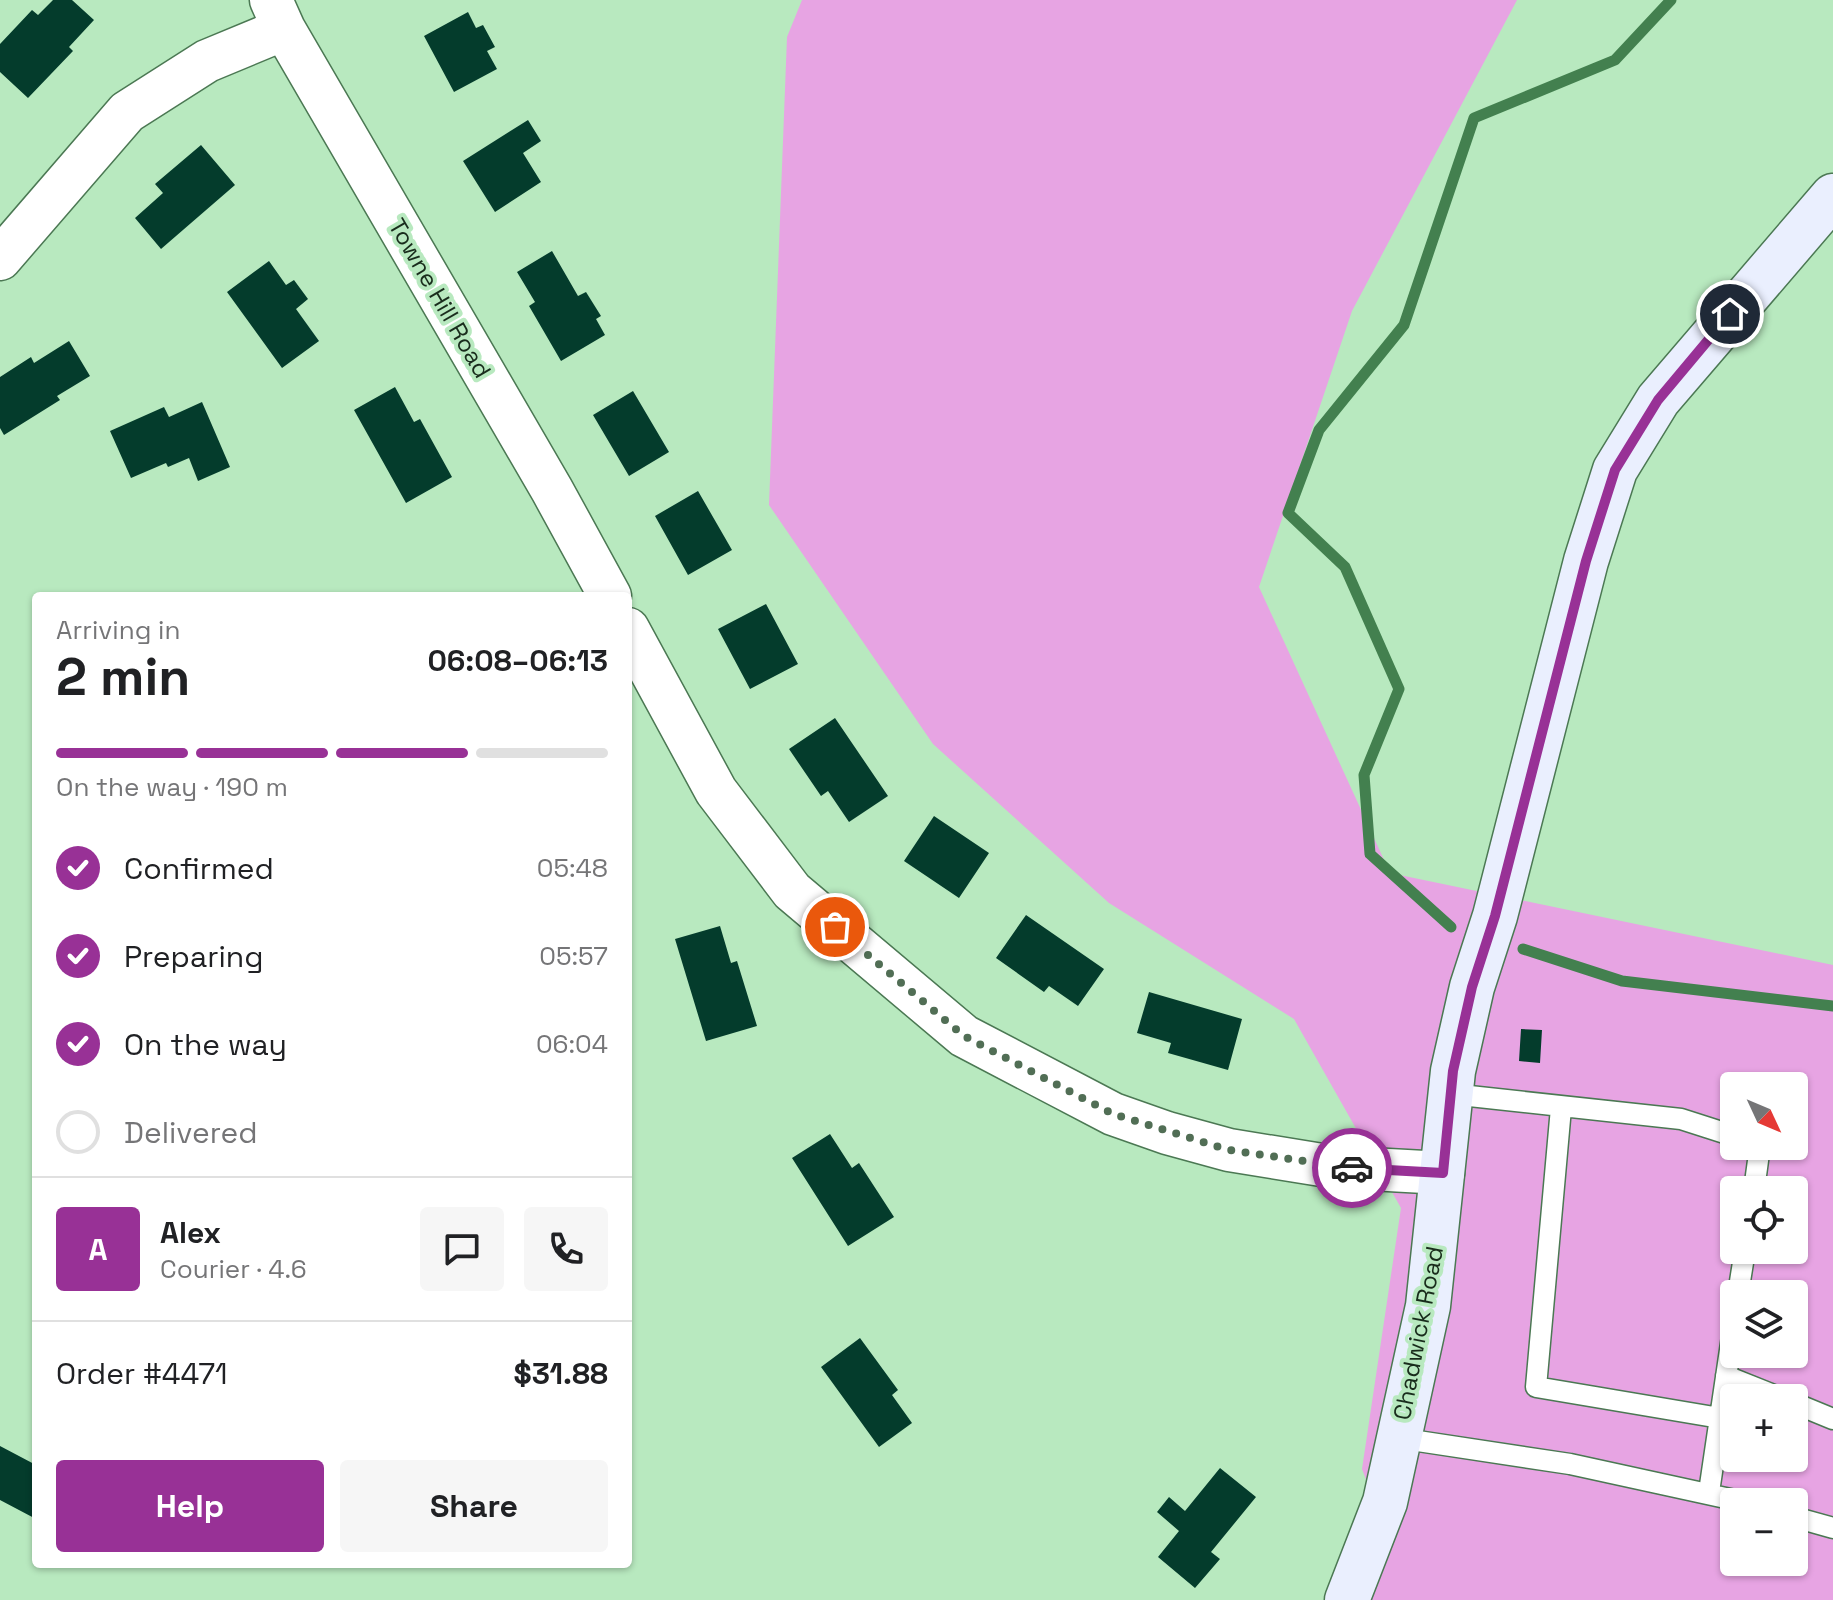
<!DOCTYPE html>
<html lang="en">
<head>
<meta charset="utf-8">
<style>
  :root { --surface:#fff; --page:#f6f6f6; --text:#202124; --muted:#757577; --line:#e0e0e0; --accent:#983196 }
  body { margin:0; font-family:"Space Grotesk",sans-serif; background:var(--page); color:var(--text); height:100vh; display:flex; flex-direction:column; font-size:30px; white-space:nowrap }
  * { box-sizing:border-box; margin:0 }
  p { font-size:26px; color:var(--muted) }
  .icon { flex:none; width:44px; height:44px; fill:none; stroke:currentColor; stroke-width:2; stroke-linecap:round; stroke-linejoin:round }
  .map { position:relative; flex:1; overflow:hidden }
  .side { position:absolute; left:32px; top:592px; width:600px; height:976px; display:flex; flex-direction:column; background:var(--surface); border-radius:8px; box-shadow:0 2px 6px #0004 }
  .side>* { flex:none }
  .needle { width:52px; rotate:134deg }
  .tools { position:absolute; left:1720px; top:1072px; display:grid; gap:16px }
  .tools a { display:grid; place-items:center; width:88px; height:88px; border-radius:8px; background:var(--surface); box-shadow:0 2px 6px #0004; font-size:40px }
  .pin { position:absolute; display:grid; place-items:center; width:68px; height:68px; color:#fff; margin:-34px; border:4px solid #fff; border-radius:50%; box-shadow:0 2px 8px #0007 }
  .courier { position:absolute; display:grid; place-items:center; width:80px; height:80px; margin:-40px; border:6px solid #983196; border-radius:50%; background:#fff; color:#222; box-shadow:0 2px 10px #0007 }
  .overview em { font-style:normal; font-weight:800 }
  .overview div { display:flex; flex-direction:column-reverse }
  .overview { display:flex; align-items:center; justify-content:space-between; height:136px; padding:0 24px }
  h1 { font-size:52px; font-weight:800; line-height:60px }
  .bar { display:grid; grid-template-columns:repeat(4,1fr); gap:12px 8px; align-content:center; height:96px; padding:0 24px }
  .bar i { height:10px; border-radius:6px; background:var(--line) }
  .bar .selected { background:var(--accent) }
  .bar p { grid-column:span 4 }
  .line { display:flex; align-items:center; gap:20px; padding:0 24px; border-top:2px solid var(--line) }
  .line div { flex:1 }
  .round { display:grid; place-items:center; flex:none; width:84px; height:84px; border-radius:8px; background:var(--page) }
  ol { padding:0 24px; list-style:none }
  li { display:flex; align-items:center; gap:24px; height:88px }
  li p { margin-inline-start:auto }
  li .icon { padding:8px; border-radius:50%; background:var(--accent); color:#fff; stroke-width:4 }
  li:last-child { color:var(--muted) }
  li i { width:44px; height:44px; border:4px solid var(--line); border-radius:50% }
  .action { display:flex; gap:16px; margin-top:auto; padding:16px 24px }
  .action a { flex:1; height:92px; border-radius:8px; background:var(--accent); color:#fff; font-size:32px; font-weight:800; line-height:92px; text-align:center }
  .action a+a { background:var(--page); color:var(--text) }
  .map>svg:first-child { display:block }
</style>
</head>
<body>
<div class="map">
<svg width="1833" height="1600" viewBox="0 0 1833 1600">
  <rect width="100%" height="100%" fill="#b8e9bf"/>
  <path fill="#e7a4e3" fill-rule="evenodd" d="M802,0H1517L1352,311L1259,587L1390,873L1833,965V1600H1358L1391,1546L1362,1469L1401,1208L1294,1019L1109,903L933,744L769,505L787,37ZM1734,1086H1794V1146H1734ZM1734,1190H1794V1250H1734ZM1734,1294H1794V1354H1734ZM1734,1398H1794V1458H1734ZM1734,1502H1794V1562H1734Z"/>
  <g fill="none" stroke-linecap="round" stroke-linejoin="round">
    <path stroke="#43804f" stroke-width="11" d="M1451,927L1370,854L1364,775L1399,689L1345,567L1288,513L1319,430L1404,325L1474,118L1615,60L1671,0
      M1523,949L1622,981L1833,1006"/>
  </g>
  <path fill="#043c2c" d="M53,0H72L94,20L69,47L73,51L28,98L0,72V44L32,10L38,15Z
    M468,12L476,28L483,25L495,47L487,51L497,69L454,92L424,36Z
    M528,120L541,141L523,153L541,182L495,212L463,161Z
    M201,145L235,185L161,249L135,218L163,193L155,184Z
    M552,251L578,296L586,292L601,316L596,319L605,335L561,361L529,306L535,302L517,272Z
    M269,261L286,285L294,280L308,299L296,309L319,341L282,368L227,292Z
    M69,341L90,376L57,396L60,400L4,435L0,428V377L31,357L34,363Z
    M395,387L414,422L420,419L452,477L406,503L354,410Z
    M633,391L669,452L629,476L593,415Z
    M202,402L230,467L198,481L189,458L168,467L166,463L131,478L110,431L164,407L169,417Z
    M698,491L732,550L688,575L655,516Z
    M766,604L798,664L750,689L718,629Z
    M835,718L888,796L849,822L828,791L821,796L789,749Z
    M934,816L989,853L959,898L904,861Z
    M1026,915L1104,969L1078,1006L1049,986L1044,992L996,958Z
    M720,926L731,963L737,961L757,1026L706,1041L675,939Z
    M1149,992L1242,1019L1228,1070L1168,1053L1171,1043L1137,1033Z
    M1521,1029L1542,1030L1540,1063L1519,1061Z
    M830,1134L852,1168L859,1163L894,1217L848,1246L792,1158Z
    M860,1338L898,1390L892,1395L912,1423L879,1447L821,1367Z
    M0,1446L36,1465V1519L0,1500Z
    M1220,1468L1256,1497L1211,1552L1220,1559L1195,1588L1158,1557L1179,1531L1157,1512L1169,1497L1185,1511Z"/>
  <g fill="none" stroke-linecap="round" stroke-linejoin="round">
    <defs>
      <path id="lane" d="M1451,1094L1681,1119L1734,1136
        M1561,1108L1536,1387L1720,1418
        M1754,1190L1760,1146
        M1738,1294L1745,1250
        M1726,1376L1781,1398
        M1794,1403L1833,1419
        M1398,1438L1570,1464L1744,1502
        M1709,1492L1734,1323
        M1794,1517L1833,1528"/>
      <path id="street" d="M271,0L284,29L552,490L610,596
        M0,259L127,112L207,61L284,29
        M628,629L716,791L792,891L964,1036L1113,1114L1167,1133L1229,1150L1334,1167L1443,1173"/>
      <path id="secondary" d="M1347,1600L1385,1502L1428,1306L1453,1071L1472,987L1495,916L1586,561L1615,470L1658,400L1833,196"/>
    </defs>
    <use href="#lane" stroke="#4b7853" stroke-width="23"/>
    <use href="#street" stroke="#4b7853" stroke-width="45"/>
    <use href="#secondary" stroke="#4b7853" stroke-width="47"/>
    <use href="#lane" stroke="#fff" stroke-width="20"/>
    <use href="#street" stroke="#fff" stroke-width="42"/>
    <use href="#secondary" stroke="#eaeffe" stroke-width="44"/>
  </g>
  <g fill="none" stroke-linecap="round" stroke-linejoin="round">
    <path stroke="#516e55" stroke-width="8" stroke-dasharray="0 14.4" d="M835,927L964,1036L1113,1114L1229,1150L1352,1168"/>
    <path stroke="#983196" stroke-width="10" d="M1352,1168L1443,1173L1453,1071L1472,987L1495,916L1586,561L1615,470L1658,400L1730,314"/>
  </g>
  <g text-anchor="middle" dominant-baseline="central" stroke-width="8" stroke-linejoin="round" paint-order="stroke">
    <g font-size="24" fill="#192c1c" stroke="#b8e9bf">
      <text transform="translate(440 298) rotate(60)">Towne Hill Road</text>
      <text transform="translate(1418 1333) rotate(-79)">Chadwick Road</text>
    </g>
  </g>
</svg>
<div class="tools">
<a><svg class="needle" viewBox="-14 -14 28 28"><path d="M0-13l5 13h-10z" fill="#e53935"/><path d="M0 13l5-13h-10z" fill="#757577"/></svg></a>
<a><svg class="icon" aria-label="locate" viewBox="0 0 24 24"><circle cx="12" cy="12" r="6"/><path d="M12 2v4M12 18v4M2 12h4M18 12h4"/></svg></a>
<a><svg class="icon" aria-label="layers" viewBox="0 0 24 24"><path d="M12 4l9 5-9 5-9-5zM3 14l9 5 9-5"/></svg></a>
<a>+</a>
<a>−</a>
</div>
<div class="pin" style="left:835px;top:927px;background:#ea580c"><svg class="icon" aria-label="bag" viewBox="0 0 24 24"><path d="M5 8h14l-1 12H6zM9 8a3 3 0 0 1 6 0"/></svg></div>
<div class="pin" style="left:1730px;top:314px;background:#1f2937"><svg class="icon" aria-label="home" viewBox="0 0 24 24"><path d="M3 11l9-7 9 7M6 9v11h12V9"/></svg></div>
<div class="courier" style="left:1352px;top:1168px"><svg class="icon" aria-label="car" viewBox="0 0 24 24"><path d="M5 17H2v-5l4-1 3-4h7l3 4 3 1v5h-3M9 17h6M6 11h13"/><circle cx="7" cy="17" r="2"/><circle cx="17" cy="17" r="2"/></svg></div>
<section class="side">
<div class="overview"><div><h1>2 min</h1><p>Arriving in</p></div><em>06:08–06:13</em></div>
<div class="bar"><i class="selected"></i><i class="selected"></i><i class="selected"></i><i></i><p>On the way · 190 m</p></div>
<ol>
<li><svg class="icon" aria-label="check" viewBox="0 0 24 24"><path d="M5 12l5 5 9-10"/></svg>Confirmed<p>05:48</p></li>
<li><svg class="icon" aria-label="check" viewBox="0 0 24 24"><path d="M5 12l5 5 9-10"/></svg>Preparing<p>05:57</p></li>
<li><svg class="icon" aria-label="check" viewBox="0 0 24 24"><path d="M5 12l5 5 9-10"/></svg>On the way<p>06:04</p></li>
<li><i></i>Delivered</li>
</ol>
<div class="line" style="height:144px"><b class="round" style="background:var(--accent);color:#fff">A</b><div><b>Alex</b><p>Courier · 4.6</p></div><a class="round"><svg class="icon" aria-label="chat" viewBox="0 0 24 24"><path d="M4 5h16v11H9l-5 4z"/></svg></a><a class="round"><svg class="icon" aria-label="phone" viewBox="0 0 24 24"><path d="M5 4h4l2 5-3 2q2 4 5 5l2-3 5 2v4C11 20 4 13 5 4z"/></svg></a></div>
<div class="line" style="height:104px"><div>Order #4471</div><b>$31.88</b></div>
<div class="action"><a>Help</a><a>Share</a></div>
</section>
</div>
</body>
</html>
